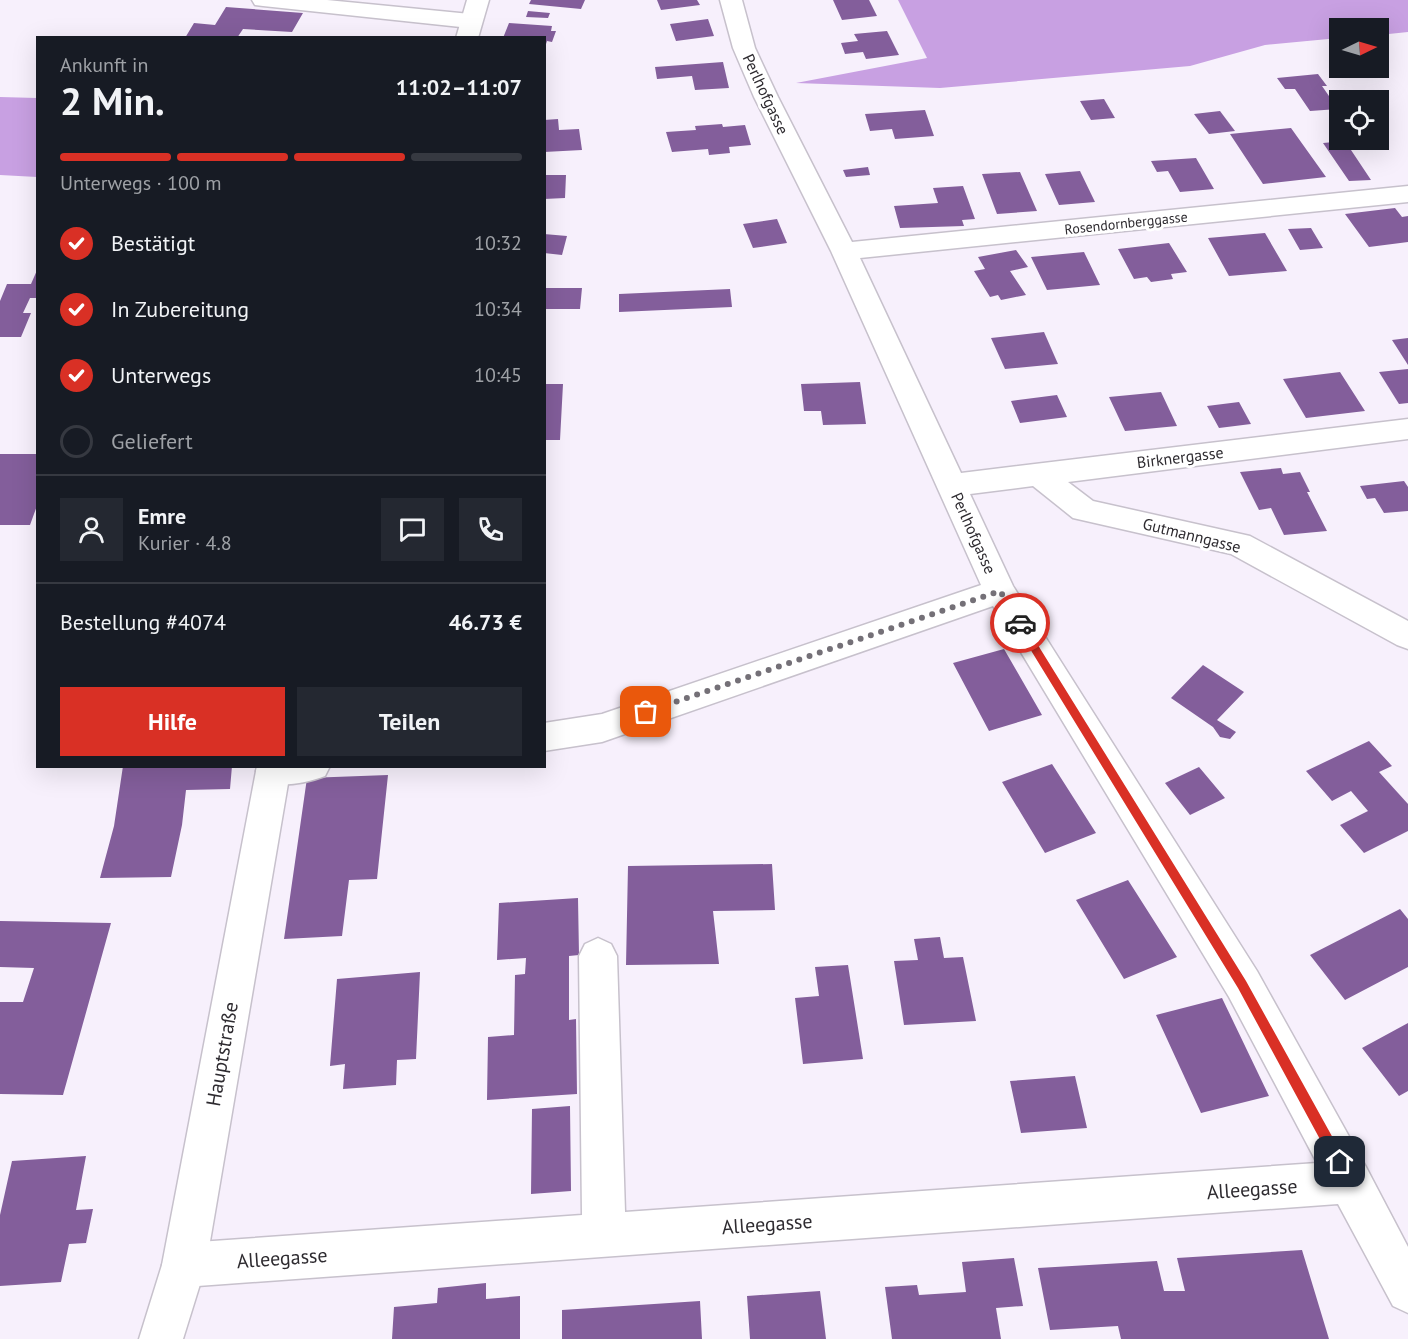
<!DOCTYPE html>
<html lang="de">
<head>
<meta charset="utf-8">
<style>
  :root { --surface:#171b24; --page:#242831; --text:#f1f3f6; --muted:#9ea1a6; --line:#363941; --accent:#d93025 }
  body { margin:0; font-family:"PT Sans",sans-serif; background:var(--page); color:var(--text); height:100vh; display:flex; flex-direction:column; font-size:22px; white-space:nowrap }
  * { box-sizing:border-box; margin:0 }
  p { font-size:20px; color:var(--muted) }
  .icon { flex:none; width:33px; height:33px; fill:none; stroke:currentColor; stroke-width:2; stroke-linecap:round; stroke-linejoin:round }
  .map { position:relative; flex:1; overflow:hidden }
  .sheet { position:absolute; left:36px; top:36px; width:510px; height:732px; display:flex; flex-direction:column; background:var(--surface); border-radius:0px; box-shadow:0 6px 24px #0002 }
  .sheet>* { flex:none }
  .needle { width:39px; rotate:85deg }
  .fabs { position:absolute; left:1329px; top:18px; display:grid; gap:12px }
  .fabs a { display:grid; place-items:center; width:60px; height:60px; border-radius:0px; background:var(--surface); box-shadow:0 6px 24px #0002; font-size:30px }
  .pin { position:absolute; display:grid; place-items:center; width:51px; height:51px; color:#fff; margin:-26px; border-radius:12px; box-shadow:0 3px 9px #0006 }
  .courier { position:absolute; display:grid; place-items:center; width:60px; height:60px; margin:-30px; border:4px solid #d93025; border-radius:50%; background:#fff; color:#222; box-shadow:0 2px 8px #0007 }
  .head em { font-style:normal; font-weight:700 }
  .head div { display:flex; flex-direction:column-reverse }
  .head { display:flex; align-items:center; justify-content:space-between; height:102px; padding:0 24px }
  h1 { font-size:39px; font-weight:700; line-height:45px }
  .bar { display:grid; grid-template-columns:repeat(4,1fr); gap:9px 6px; align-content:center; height:72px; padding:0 24px }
  .bar i { height:8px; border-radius:4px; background:var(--line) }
  .bar .current { background:var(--accent) }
  .bar p { grid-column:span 4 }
  .line { display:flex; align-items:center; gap:15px; padding:0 24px; border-top:2px solid var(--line) }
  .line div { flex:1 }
  .round { display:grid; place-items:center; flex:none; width:63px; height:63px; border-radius:0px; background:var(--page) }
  ol { padding:0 24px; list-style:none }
  li { display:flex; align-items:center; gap:18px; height:66px }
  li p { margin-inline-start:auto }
  li .icon { padding:6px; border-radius:50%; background:var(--accent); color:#fff; stroke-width:4 }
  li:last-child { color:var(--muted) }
  li i { width:33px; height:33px; border:3px solid var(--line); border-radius:50% }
  .cta { display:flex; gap:12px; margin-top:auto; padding:12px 24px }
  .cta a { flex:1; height:69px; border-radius:0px; background:var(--accent); color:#fff; font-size:24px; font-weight:700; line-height:69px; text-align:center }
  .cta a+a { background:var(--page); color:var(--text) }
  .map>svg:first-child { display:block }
</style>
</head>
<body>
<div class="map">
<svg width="1408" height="1339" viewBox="0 0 1408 1339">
  <rect width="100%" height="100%" fill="#f7f0fc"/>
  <path fill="#c8a0e2" d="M898,0H1408V32L1379,35L1378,28H1340L1339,38L1265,45L1190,66L940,88L796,83L927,58Z
    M0,97L37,98V177L0,175Z"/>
  <path fill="#835e9b" d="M531,0H585L581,9L529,4Z
    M657,0H697L700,5L661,10Z
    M833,0H869L877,16L842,20Z
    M226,7L303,13L292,32L243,29L237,38H185L194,23L215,25Z
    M528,11L550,13L548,18L526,17Z
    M708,19L714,36L676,41L670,24Z
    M509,23L552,26L551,31H556L552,42L547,41L545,47L544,38H503Z
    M887,31L899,55L866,59L863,52L845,54L841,43L858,41L854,34Z
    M723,62L729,88L695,90L692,76L657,79L655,67Z
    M1318,74L1327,86H1322L1338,109L1310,111L1295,89H1285L1277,78Z
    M1104,99L1115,118L1091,120L1080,101Z
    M925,110L934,136L895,139L892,129L870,131L865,114Z
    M1220,111L1235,131L1209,134L1194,114Z
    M558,119L559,130L579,129L582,150L544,152V120Z
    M722,124L723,127L745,125L751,145L729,147L730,153L709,155L708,149L672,152L666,132L696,130L695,126Z
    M1291,128L1326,177L1263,184L1230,134Z
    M1345,141L1371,180L1349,181L1323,143Z
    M1196,158L1214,189L1180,192L1168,171L1157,172L1151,161Z
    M868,167L870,175L846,177L843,170Z
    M1080,171L1095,202L1059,205L1045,174Z
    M1020,172L1037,211L997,214L982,174Z
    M544,175H566L565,198L544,199Z
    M963,186L975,219L962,220L964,226L900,228L894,206L938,203L933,188Z
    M1395,208L1402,217L1408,216V242L1369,247L1345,214Z
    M777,219L787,243L753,248L743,224Z
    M1311,228L1323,248L1300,250L1288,229Z
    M1265,233L1287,271L1229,276L1208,238Z
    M544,234L567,236L562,255L544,253Z
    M1169,243L1187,272L1171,274L1173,279L1151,282L1147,277L1134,279L1118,249Z
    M1016,250L1028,267L1010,271L1026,295L1001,300L998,295L990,297L974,271L985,269L978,257Z
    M1084,252L1100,285L1047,290L1031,257Z
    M38,268V298H30L23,313H31L21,337H0V301L7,284H31Z
    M544,288H582L580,309H544Z
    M730,289L732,307L619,312V294Z
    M1044,332L1058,364L1005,369L991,338Z
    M1408,338V365L1392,340Z
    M1408,369V403L1399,404L1379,372Z
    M1340,372L1365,411L1306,418L1283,379Z
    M860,382L866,424L823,425L821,411H804L801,384Z
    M544,384H563L560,440H544Z
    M1161,392L1177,426L1125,431L1109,397Z
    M1057,395L1067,417L1020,423L1011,401Z
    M1239,402L1251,424L1219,428L1207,406Z
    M0,454H38V503L30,525H0Z
    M1281,468L1283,474L1300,472L1310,492H1307L1327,531L1284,535L1271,508L1259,510L1240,472Z
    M1404,481L1408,487V511L1384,513L1375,498L1367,499L1360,486Z
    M1004,649L1042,715L989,731L953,663Z
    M1203,665L1244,692L1217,720L1236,732L1230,739L1220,737L1213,727L1171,698Z
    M1369,741L1392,766L1379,772L1408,804V831L1364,853L1340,825L1368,811L1351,791L1332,801L1306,771Z
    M1052,764L1096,833L1045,853L1002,782Z
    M123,766H232L230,789L186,790L182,825L171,877L100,878L114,826Z
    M1199,767L1225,798L1190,815L1165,783Z
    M388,775L377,879L349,880L342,936L284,939L307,778Z
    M772,864L775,910L713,911L719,964L626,965L628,866Z
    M1128,880L1177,957L1124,979L1076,900Z
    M578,898L579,955L569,956V1020L576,1019L577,1094L487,1100L488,1037L514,1035L515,975L525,974L526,958L497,960L499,903Z
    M1400,909L1408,919V967L1345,1000L1310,955Z
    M0,921L111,923L63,1095L0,1094V1002H23L34,968L0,967Z
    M940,937L944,958L963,957L976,1021L904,1025L894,961L918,960L914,939Z
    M848,965L863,1059L803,1064L795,998L819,996L815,967Z
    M420,972L416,1059L397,1060L396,1085L343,1089L345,1064L330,1066L337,979Z
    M1222,998L1269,1096L1201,1113L1156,1015Z
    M1408,1023V1091L1399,1096L1362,1048Z
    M1075,1076L1087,1128L1021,1133L1010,1081Z
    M570,1106L571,1191L531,1194L532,1109Z
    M86,1156L76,1210L93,1209L86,1243L69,1244L61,1282L0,1286V1215L12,1161Z
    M1302,1250L1329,1339H1121L1118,1326L1050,1330L1038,1268L1157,1261L1164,1291H1185L1177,1258Z
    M1014,1258L1023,1306L996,1308L1001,1339H892L885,1287L917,1285L919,1295L966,1292L962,1262Z
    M486,1283V1299L520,1296V1339H392L394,1307L437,1303L438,1288Z
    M820,1291L826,1339H750L747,1296Z
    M700,1301L702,1339H562V1310Z"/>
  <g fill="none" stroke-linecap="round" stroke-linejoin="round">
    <defs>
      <path id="minor" d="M252,0H327L470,14L478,16L481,21L478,26L470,28L263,6L255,5Z
        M720,0H742L755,48L778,97L852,242L1408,186V202L860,258L961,473L1408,419V439L1068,482L1093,501L1250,536L1408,621V649L1397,645L1231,554L1073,518L1033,486L970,494L1013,586L1257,971L1366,1167L1408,1247V1313L1393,1306L1338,1204L184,1287L169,1280L162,1265L169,1250L184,1243L582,1215L579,956L585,944L598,938L611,944L617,956L625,1212L1317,1163L1229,997L993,606L602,742L544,751V723L602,714L981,585L831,251L754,97L733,48Z
        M258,766H330L325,776C306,783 281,788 261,781L256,771Z"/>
      <path id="major" d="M467,0H489L478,38H456Z
        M257,766H291L206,1265L183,1339H139L162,1265Z"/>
    </defs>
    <use href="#minor" stroke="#c7c1cc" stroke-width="3"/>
    <use href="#major" stroke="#c7c1cc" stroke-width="3"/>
    <use href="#minor" fill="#fff" fill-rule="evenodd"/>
    <use href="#major" fill="#fff" fill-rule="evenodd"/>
  </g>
  <path fill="#d93025" d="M1020,619L1023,621L1246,981L1344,1158V1167H1335L1238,988L1016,626V621Z"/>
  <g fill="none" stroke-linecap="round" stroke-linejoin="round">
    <path stroke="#747077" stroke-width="6" stroke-dasharray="0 10.8" d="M646,712L1000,591L1020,623"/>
  </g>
  <g text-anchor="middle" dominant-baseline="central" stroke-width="6" stroke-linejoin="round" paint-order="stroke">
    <g font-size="14" fill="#2e2b30" stroke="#fff">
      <text transform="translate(1126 223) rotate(-6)">Rosendornberggasse</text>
    </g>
    <g font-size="16" fill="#2e2b30" stroke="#fff">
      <text transform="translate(766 94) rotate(65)">Perlhofgasse</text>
      <text transform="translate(1180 457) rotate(-7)">Birknergasse</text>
      <text transform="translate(974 533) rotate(66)">Perlhofgasse</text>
      <text transform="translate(1192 535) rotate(14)">Gutmanngasse</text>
    </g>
    <g font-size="20" fill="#2e2b30" stroke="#fff">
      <text transform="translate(222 1054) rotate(-80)">Hauptstraße</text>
      <text transform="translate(1252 1189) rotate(-4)">Alleegasse</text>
      <text transform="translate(767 1224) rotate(-4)">Alleegasse</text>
      <text transform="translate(282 1258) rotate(-4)">Alleegasse</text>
    </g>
  </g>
</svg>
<div class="fabs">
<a><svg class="needle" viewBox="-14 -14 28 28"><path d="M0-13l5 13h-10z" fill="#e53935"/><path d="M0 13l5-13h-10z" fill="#9ea1a6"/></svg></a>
<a><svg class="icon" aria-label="locate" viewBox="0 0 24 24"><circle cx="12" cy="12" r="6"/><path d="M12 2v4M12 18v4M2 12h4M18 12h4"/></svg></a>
</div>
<div class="pin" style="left:646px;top:712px;background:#ea580c"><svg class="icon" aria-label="bag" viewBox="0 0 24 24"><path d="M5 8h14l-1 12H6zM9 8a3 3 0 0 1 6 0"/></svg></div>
<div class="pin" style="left:1340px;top:1162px;background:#1f2937"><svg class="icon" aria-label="home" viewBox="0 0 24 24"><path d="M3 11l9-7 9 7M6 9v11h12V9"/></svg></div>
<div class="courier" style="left:1020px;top:623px"><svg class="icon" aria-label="car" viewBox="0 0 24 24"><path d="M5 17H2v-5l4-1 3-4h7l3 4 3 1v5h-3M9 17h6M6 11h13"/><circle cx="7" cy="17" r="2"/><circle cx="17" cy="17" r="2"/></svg></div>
<section class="sheet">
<div class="head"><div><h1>2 Min.</h1><p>Ankunft in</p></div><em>11:02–11:07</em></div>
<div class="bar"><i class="current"></i><i class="current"></i><i class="current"></i><i></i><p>Unterwegs · 100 m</p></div>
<ol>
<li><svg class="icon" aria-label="check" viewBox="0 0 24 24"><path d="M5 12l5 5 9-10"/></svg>Bestätigt<p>10:32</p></li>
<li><svg class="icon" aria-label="check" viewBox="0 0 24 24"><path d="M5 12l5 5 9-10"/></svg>In Zubereitung<p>10:34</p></li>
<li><svg class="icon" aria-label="check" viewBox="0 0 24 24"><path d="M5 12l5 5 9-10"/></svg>Unterwegs<p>10:45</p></li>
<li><i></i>Geliefert</li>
</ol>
<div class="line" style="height:108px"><a class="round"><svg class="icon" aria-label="person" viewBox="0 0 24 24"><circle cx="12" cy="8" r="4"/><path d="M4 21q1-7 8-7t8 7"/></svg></a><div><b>Emre</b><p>Kurier · 4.8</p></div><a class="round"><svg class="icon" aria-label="chat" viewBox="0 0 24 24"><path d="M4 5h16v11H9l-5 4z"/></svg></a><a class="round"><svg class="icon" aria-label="phone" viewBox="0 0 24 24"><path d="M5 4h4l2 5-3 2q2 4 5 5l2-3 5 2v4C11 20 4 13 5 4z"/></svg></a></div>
<div class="line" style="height:78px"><div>Bestellung #4074</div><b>46.73 €</b></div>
<div class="cta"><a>Hilfe</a><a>Teilen</a></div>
</section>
</div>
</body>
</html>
